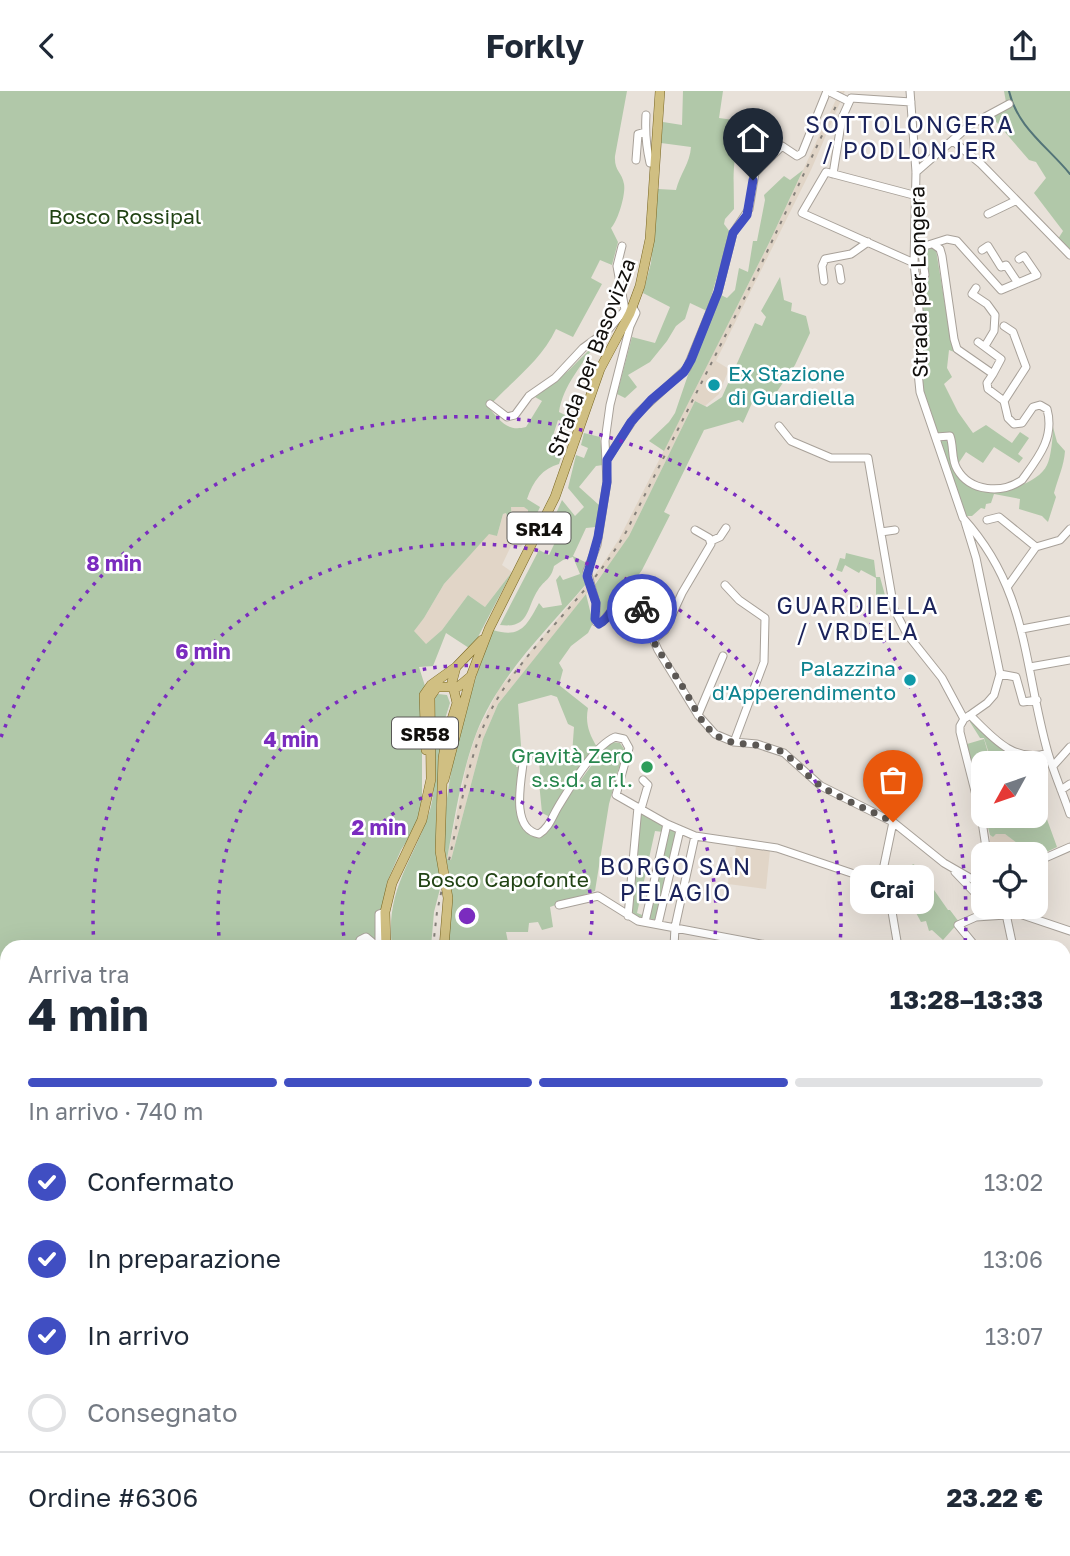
<!DOCTYPE html>
<html lang="it">
<head>
<meta charset="utf-8">
<style>
  :root { --surface:#fff; --page:#f6f6f7; --text:#1f2937; --muted:#747a83; --line:#e0e1e3; --accent:#404ec2 }
  body { margin:0; font-family:"Golos Text",sans-serif; background:var(--page); color:var(--text); height:100vh; display:flex; flex-direction:column; font-size:26px; white-space:nowrap }
  * { box-sizing:border-box; margin:0 }
  p { font-size:23px; color:var(--muted) }
  .icon { flex:none; width:38px; height:38px; fill:none; stroke:currentColor; stroke-width:2; stroke-linecap:round; stroke-linejoin:round }
  .map { position:relative; flex:1; overflow:hidden }
  .drawer { position:absolute; left:0px; top:849px; width:1071px; height:618px; display:flex; flex-direction:column; background:var(--surface); border-radius:21px 21px 0 0; box-shadow:0 7px 28px #0002 }
  .drawer>* { flex:none }
  .needle { width:46px; rotate:230deg }
  .tools { position:absolute; left:971px; top:660px; display:grid; gap:14px }
  .tools a { display:grid; place-items:center; width:77px; height:77px; border-radius:14px; background:var(--surface); box-shadow:0 7px 28px #0002; font-size:35px }
  .pin { position:absolute; display:grid; place-items:center; width:60px; height:60px; color:#fff; margin:-72px -30px; border-radius:50% 50% 50% 0; rotate:-45deg; box-shadow:0 0 7px #0007 }
  .pin .icon { rotate:45deg }
  .courier { position:absolute; display:grid; place-items:center; width:70px; height:70px; margin:-35px; border:5px solid #404ec2; border-radius:50%; background:#fff; color:#222; box-shadow:0 2px 9px #0007 }
  .bubble { position:absolute; height:49px; border-radius:14px; background:var(--surface); box-shadow:0 7px 28px #0002; font-size:23px; font-weight:700; line-height:49px; text-align:center }
  .overview em { font-style:normal; font-weight:700 }
  .overview div { display:flex; flex-direction:column-reverse }
  .overview { display:flex; align-items:center; justify-content:space-between; height:119px; padding:0 28px }
  h1 { font-size:46px; font-weight:700; line-height:52px }
  .bar { display:grid; grid-template-columns:repeat(4,1fr); gap:10px 7px; align-content:center; height:84px; padding:0 28px }
  .bar i { height:9px; border-radius:5px; background:var(--line) }
  .bar .selected { background:var(--accent) }
  .bar p { grid-column:span 4 }
  .line { display:flex; align-items:center; gap:18px; padding:0 28px; border-top:2px solid var(--line) }
  .line div { flex:1 }
  ol { padding:0 28px; list-style:none }
  li { display:flex; align-items:center; gap:21px; height:77px }
  li p { margin-inline-start:auto }
  li .icon { padding:7px; border-radius:50%; background:var(--accent); color:#fff; stroke-width:4 }
  li:last-child { color:var(--muted) }
  li i { width:38px; height:38px; border:4px solid var(--line); border-radius:50% }
  header { display:flex; justify-content:space-between; align-items:center; height:91px; padding:0 28px; background:var(--surface); font-size:32px; font-weight:700 }
  .map>svg:first-child { display:block }
</style>
</head>
<body>
<header><svg class="icon" aria-label="back" viewBox="0 0 24 24"><path d="M15 5l-7 7 7 7"/></svg>Forkly<svg class="icon" aria-label="share" viewBox="0 0 24 24"><path d="M12 15V3M7 8l5-5 5 5M5 13v7h14v-7"/></svg></header>
<div class="map">
<svg width="1070" height="1465" viewBox="0 0 1070 1465">
  <rect width="100%" height="100%" fill="#e8e1d9"/>
  <path fill="#e1d5c7" d="M840,0H845L811,79L716,270L729,278L719,303L705,315L695,310L629,445L613,470L498,613L483,648L451,769L447,768L467,672L477,641L499,598L600,477L619,448L769,152Z
    M511,416H525L528,419V442L521,456L511,455L502,474L512,481L485,516L468,504L442,539L425,554L413,540L424,527L444,493L489,442L497,445L503,423L506,422L508,430H512Z
    M996,743H1005L1032,763H990V744L993,746Z
    M736,754L770,759L766,798L728,793L730,766H735Z
    M792,1460H916L925,1465H826Z"/>
  <path fill="#b1c8a9" d="M0,0H627L615,65C614,80 622,81 624,93C626,103 618,130 611,137L618,151L612,174L600,169L591,187L602,193L573,246L556,238C541,270 512,290 488,316C500,329 506,341 526,336L542,310L535,306L568,280L597,251C583,273 563,294 559,321L575,329L574,335L558,329L550,354L563,360L559,373C543,377 533,390 527,408L540,416L528,442V419L524,416H511L512,430L509,431L506,422L503,423L497,445L489,443L444,493L424,527L414,540L426,553L442,539L468,504L485,516L512,481L478,546L469,557L446,542L433,575L419,576L425,595L420,605L422,634L416,635L417,642H422V716L415,737L401,759L387,791L377,856L368,845L356,856H7V1460H205L203,1465H0Z
    M683,0H723L719,27L749,31C730,55 734,89 734,118L725,128L724,133L730,141L707,220L690,212L685,228L676,235L667,250L650,271L628,284L637,296L625,307L617,303L632,246L655,252L670,216L643,202L651,172L658,98L676,99C680,83 690,72 691,56L661,52L663,31L682,34Z
    M1004,0H1070V160L1058,148L1063,140L1034,102L1046,87L1036,71L1029,69L992,26L1007,17Z
    M803,79L769,152L664,360L649,350L669,331L675,322L690,278L721,204L727,207L735,199L739,177L748,181L753,150H757L765,109L764,104L784,85L790,89Z
    M931,157L936,159L951,250L957,262L949,259L947,277L952,286L944,293L958,321L973,342L986,334L1012,352L1020,341L1029,347L1018,363L1023,367L1019,372L994,356L983,372L966,361L958,373C952,355 961,340 937,342L922,296L920,203L928,193L926,159Z
    M780,186L784,209L792,212L791,220L806,225L810,242L795,274L774,305L756,303L743,332L739,329L704,339L664,421L670,424L642,479L633,492L625,491C613,501 613,517 600,526L598,525C600,513 599,506 594,495L629,445L695,310L707,316L722,306L755,232L762,235L766,226L761,220Z
    M1053,336L1057,351L1065,360C1064,375 1058,387 1054,402L1056,406L1048,431L1042,425L1019,418L1020,408L994,403L991,412L986,413L985,418L981,417L972,425H966L940,350H948C952,364 953,381 964,391C983,410 1037,396 1047,374C1051,367 1053,345 1053,336Z
    M584,342L600,346L603,374L596,375L579,396L599,414L596,436L586,437L573,465L587,472L582,485L586,493C547,539 498,585 476,643C461,683 455,726 447,768L451,769L483,648L498,613L586,503L593,532L588,542L571,555L559,572L563,579L559,594L588,617C585,632 589,643 597,656L550,726L542,722L539,691L541,690L539,672L572,664L574,636L568,633L557,606L551,604L518,613L522,668H517L516,676H521C514,696 513,733 534,746H539L602,660L612,651L620,652L624,658L609,713L595,800L550,816L553,836L542,839L538,831L529,832L528,841H506L509,856H447C449,835 453,812 450,791C448,774 443,760 444,743C447,673 468,604 493,539C521,548 527,534 539,512L543,517L562,514L556,489L560,484L563,489L580,483L573,466L563,469L554,475C551,489 545,488 538,499C526,517 530,538 500,534L539,459L549,464L560,441L550,436L562,409L575,425L584,416L568,397L576,364L584,367L588,357L581,354Z
    M846,462L874,469L876,486H880L886,508L876,504V487L861,479L859,482L845,474L842,481L836,479L840,467L845,468Z
    M438,603L447,604L450,612L444,631L436,721V761L442,790L434,821L431,856H392C385,797 414,770 430,719C438,693 434,636 434,607Z
    M971,629C988,646 1003,660 1025,669L1027,672H992L984,647H980L970,631Z
    M984,648L991,672H984L983,718L967,653Z
    M1036,698L1057,756L1036,766V763H1032L1005,743H996L993,746L990,744L985,725L1036,724Z
    M640,721L664,735L663,741L655,740L637,822L645,825L644,829L630,824Z
    M669,737L677,741L657,829L649,828Z
    M913,773L918,776L948,819H950L959,831L943,849L932,839L929,840L926,830L921,831L901,794V789Z
    M1064,1093L1070,1099V1320L1064,1321Z
    M337,1460H503L499,1465H335Z
    M721,1460H792L826,1465H715Z"/>
  <g fill="none" stroke-linecap="round" stroke-linejoin="round">
    <path stroke="#537478" stroke-width="2" d="M1009,0C1017,36 1048,56 1070,83
      M876,810L884,812"/>
    <defs>
      <path id="minor" d="M910,0L916,81L914,172L921,238L918,281L920,301L963,427C1029,500 1023,574 1048,662C1054,682 1063,703 1070,723
        M646,24C645,40 646,55 650,72H655
        M744,40L743,43L752,70L758,78
        M953,50L981,73L1070,164
        M636,69L638,43L645,41
        M916,81L970,34L1009,13
        M833,83L842,27L851,7L911,11
        M988,123L1015,110
        M933,153L940,158L942,165L954,248L957,258L993,283L987,292L988,298L1004,310L1008,327L1014,333L1022,332L1033,316L1040,314L1047,318C1055,347 1038,367 1022,389C1002,403 970,401 957,378C951,368 954,356 950,345L936,346
        M622,155L617,175L625,219
        M982,159L988,155L1001,176L1006,174L1018,192
        M914,172L802,122L826,81L917,105
        M839,177L841,189
        M824,190L822,175L825,168L851,163L868,151
        M917,192L925,184L922,162L925,155L947,148L957,150L1001,199L1037,184L1024,165L1019,168
        M976,197L972,203L987,213L995,224L994,240L985,255
        M632,215L636,222L630,235L610,314L605,350L607,391L597,454L587,480L596,512V531H602L613,518L620,499L623,496L633,495L636,498L644,528L658,559L698,624L715,643L734,651L757,653L784,662L821,695L893,731L944,772L984,795
        M1004,235L1013,241L1026,276L1004,310
        M978,251L1001,268L993,283
        M490,313L507,326L515,324L529,305L555,287L583,257L608,239L625,219L630,222
        M779,335L791,350L831,367H868L894,518L907,543L942,587L964,628L970,624C992,646 1014,673 1048,662
        M607,368L637,323L687,277L718,201L733,142L749,118L755,82L782,55L797,65L802,62L827,0
        M987,429L999,426L1036,456
        M965,431L976,467L1000,583L994,604L987,612L970,624
        M881,441L895,439
        M711,450L720,446L726,437
        M725,494L739,509L765,527L764,571L734,651
        M1008,495L1036,456L1060,449L1070,438
        M1022,538L1070,529
        M653,549L665,539L682,502L711,453L709,447L695,439
        M1030,576L1070,569
        M1000,583L1016,586L1023,611L1037,609
        M698,624L723,565
        M964,628L960,635V641L981,724L987,763
        M529,666L524,664C523,683 508,738 539,743C549,737 552,726 558,716C571,695 593,656 615,646L624,648L629,657L616,704L667,733L695,745L777,757L869,788L883,789
        M1053,675L1070,656
        M1061,699L1070,693
        M641,718L648,694L643,689
        M893,731L882,784L889,803L898,856
        M1036,771L1070,756
        M955,781L977,804L984,825
        M559,814L598,805L638,830L777,856
        M1005,816L1008,819L1070,840
        M1006,823L1013,856
        M628,825L638,716
        M645,831L667,733
        M658,833L680,739
        M358,856L360,849L366,846L372,851L373,856
        M379,856V823L385,821
        M674,856L675,836L695,745
        M976,856L958,834L976,826L1006,824
        M1064,902L1070,907
        M1064,1001L1070,1006
        M1064,1062L1070,1056
        M1064,1087L1070,1093
        M1064,1097L1070,1103
        M1064,1116L1070,1128L1064,1135
        M1064,1170L1070,1180
        M1064,1221L1070,1220
        M1064,1323L1070,1322
        M1067,1352H1070
        M1064,1430L1070,1435
        M1064,1455L1070,1456
        M255,1460L258,1465
        M510,1460L520,1465
        M912,1460L922,1465
        M207,1465L209,1460
        M269,1465L272,1460
        M553,1465L558,1460
        M712,1465L717,1460"/>
      <path id="major" d="M426,659L424,604L431,594L456,576L482,549
        M444,689L471,585L489,538L555,406L600,278L630,222L640,195L650,148L660,0
        M386,856L385,821L392,792L422,729L431,688L430,606L437,596H458L470,586
        M444,856L448,807L440,760L443,667L447,644L457,612L452,591L456,576
        M597,1460L602,1465
        M1006,1460L1070,1465
        M286,1465L288,1460
        M669,1465L674,1460"/>
    </defs>
    <use href="#minor" stroke="#a8a199" stroke-width="9"/>
    <use href="#major" stroke="#786623" stroke-width="10"/>
    <use href="#minor" stroke="#fff" stroke-width="7"/>
    <use href="#major" stroke="#d0bf82" stroke-width="9"/>
    <path stroke="#85807a" stroke-width="2" stroke-dasharray="3.5 7" stroke-linecap="butt" d="M449,769C461,718 469,656 496,610C532,549 590,504 626,441L757,182L843,0
      M433,856L437,821L443,793
      M441,1460L443,1465"/>
    <defs>
      <path id="minor-bridge" d="M830,1L846,9"/>
    </defs>
    <use href="#minor-bridge" stroke="#a8a199" stroke-width="9" stroke-linecap="butt"/>
    <use href="#minor-bridge" stroke="#fff" stroke-width="7"/>
  </g>
  <g fill="none" stroke-linecap="round" stroke-linejoin="round">
    <path stroke="#5c5854" stroke-width="7" stroke-dasharray="0 12.6" d="M642,518C647,548 668,572 684,598C695,616 702,638 723,648C741,656 762,651 780,660C796,669 806,685 821,695C843,709 870,719 893,731"/>
    <path stroke="#404ec2" stroke-width="9" d="M642,518L636,498L628,495L620,499C615,512 612,525 599,533L595,528L596,512L587,485L598,446L607,391V369L631,331L651,309L684,281L691,269L718,201L733,142L747,124L753,89"/>
  </g>
  <g fill="none" stroke="#7b2cbf" stroke-width="3.5" stroke-dasharray="3.5 7">
    <path d="M346 855A125 125 0 1 1 588 855"/>
    <path d="M220 855A249 249 0 1 1 714 855"/>
    <path d="M94 854A374 374 0 1 1 840 854"/>
    <path d="M1 646A499 499 0 0 1 965 855"/>
  </g>
  <g fill="#0f9aa8" stroke="#fff" stroke-width="2.5">
    <circle cx="714" cy="294" r="7"/>
    <circle cx="910" cy="589" r="7"/>
  </g>
  <circle fill="#2e9e5b" stroke="#fff" stroke-width="2.5" cx="647" cy="676" r="7"/>
  <g text-anchor="middle" dominant-baseline="central" stroke-width="5" stroke-linejoin="round" paint-order="stroke">
    <g fill="#fff" stroke="#585755" stroke-width="2">
      <rect x="507.5" y="421.5" width="63" height="31" rx="5"/>
      <rect x="392" y="626.5" width="66" height="31" rx="5"/>
    </g>
    <g font-size="19" font-weight="bold" fill="#110f0c">
      <text x="539" y="437">SR14</text>
      <text x="425" y="642">SR58</text>
    </g>
    <g font-size="21" fill="#214314" stroke="#fff">
      <text x="125" y="125">Bosco Rossipal</text>
      <text x="503" y="788">Bosco Capofonte</text>
    </g>
    <g font-size="21" fill="#110f0c" stroke="#fff">
      <text transform="translate(918 191) rotate(-91)">Strada per Longera</text>
      <text transform="translate(591 266) rotate(-69)">Strada per Basovizza</text>
    </g>
    <g font-size="21" fill="#0d838f" stroke="#fff" text-anchor="start">
      <text x="728" y="282">Ex Stazione<tspan x="728" dy="24">di Guardiella</tspan></text>
      <text x="896" y="577" text-anchor="end">Palazzina<tspan x="896" dy="24">d'Apperendimento</tspan></text>
    </g>
    <g font-size="21" fill="#27864d" stroke="#fff" text-anchor="end">
      <text x="633" y="664">Gravità Zero<tspan x="633" dy="24">s.s.d. a r.l.</tspan></text>
    </g>
    <g font-size="23" letter-spacing="2" fill="#1b235b" stroke="#fff">
      <text x="910" y="33">SOTTOLONGERA<tspan x="910" dy="26">/ PODLONJER</tspan></text>
      <text x="858" y="514">GUARDIELLA<tspan x="858" dy="26">/ VRDELA</tspan></text>
      <text x="676" y="775">BORGO SAN<tspan x="676" dy="26">PELAGIO</tspan></text>
    </g>
  </g>
  <circle cx="467" cy="825" r="10" fill="#7b2cbf" stroke="#fff" stroke-width="3.5"/>
  <g font-size="21" text-anchor="middle" font-weight="bold" fill="#7b2cbf" stroke="#fff" stroke-width="5" stroke-linejoin="round" paint-order="stroke">
    <text x="114" y="480">8 min</text>
    <text x="203" y="568">6 min</text>
    <text x="291" y="656">4 min</text>
    <text x="379" y="744">2 min</text>
  </g>
</svg>
<div class="tools">
<a><svg class="needle" viewBox="-14 -14 28 28"><path d="M0-13l5 13h-10z" fill="#e53935"/><path d="M0 13l5-13h-10z" fill="#747a83"/></svg></a>
<a><svg class="icon" aria-label="locate" viewBox="0 0 24 24"><circle cx="12" cy="12" r="6"/><path d="M12 2v4M12 18v4M2 12h4M18 12h4"/></svg></a>
</div>
<div class="pin" style="left:893px;top:731px;background:#ea580c"><svg class="icon" aria-label="bag" viewBox="0 0 24 24"><path d="M5 8h14l-1 12H6zM9 8a3 3 0 0 1 6 0"/></svg></div>
<div class="pin" style="left:753px;top:89px;background:#1f2937"><svg class="icon" aria-label="home" viewBox="0 0 24 24"><path d="M3 11l9-7 9 7M6 9v11h12V9"/></svg></div>
<div class="courier" style="left:642px;top:518px"><svg class="icon" aria-label="bike" viewBox="0 0 24 24"><circle cx="6" cy="16" r="4"/><circle cx="18" cy="16" r="4"/><path d="M6 16l4-8h5l3 8M10 8l3 8H6M13 5h3"/></svg></div>
<div class="bubble" style="left:850px;top:774px;width:84px">Crai</div>
<section class="drawer">
<div class="overview"><div><h1>4 min</h1><p>Arriva tra</p></div><em>13:28–13:33</em></div>
<div class="bar"><i class="selected"></i><i class="selected"></i><i class="selected"></i><i></i><p>In arrivo · 740 m</p></div>
<ol>
<li><svg class="icon" aria-label="check" viewBox="0 0 24 24"><path d="M5 12l5 5 9-10"/></svg>Confermato<p>13:02</p></li>
<li><svg class="icon" aria-label="check" viewBox="0 0 24 24"><path d="M5 12l5 5 9-10"/></svg>In preparazione<p>13:06</p></li>
<li><svg class="icon" aria-label="check" viewBox="0 0 24 24"><path d="M5 12l5 5 9-10"/></svg>In arrivo<p>13:07</p></li>
<li><i></i>Consegnato</li>
</ol>
<div class="line" style="height:91px"><div>Ordine #6306</div><b>23.22 €</b></div>
</section>
</div>
</body>
</html>
